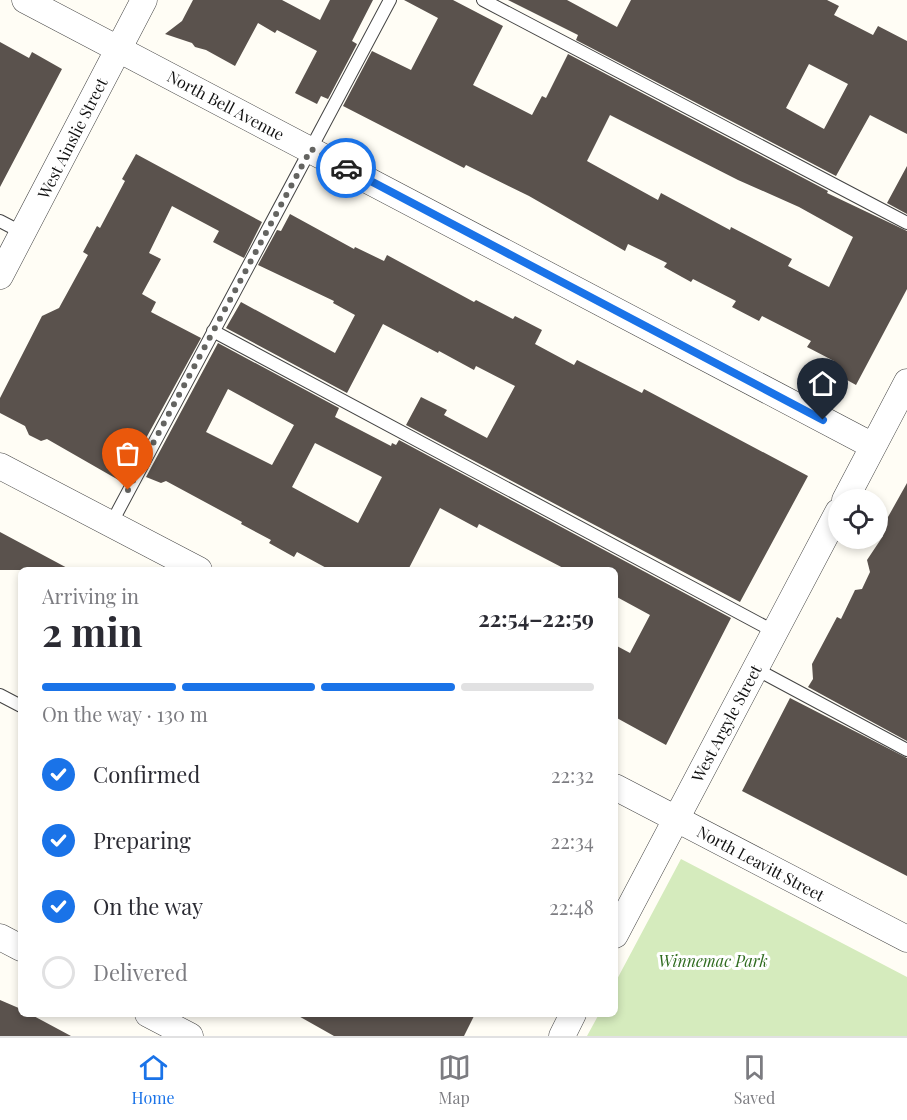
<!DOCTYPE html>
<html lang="en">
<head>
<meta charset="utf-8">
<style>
  :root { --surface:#fff; --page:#f2f2f3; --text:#2b2b33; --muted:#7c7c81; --line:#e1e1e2; --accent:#1a73e8 }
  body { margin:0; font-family:"Playfair Display",serif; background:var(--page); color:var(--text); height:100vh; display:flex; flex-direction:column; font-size:22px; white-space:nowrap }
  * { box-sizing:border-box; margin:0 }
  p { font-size:20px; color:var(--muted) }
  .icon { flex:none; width:33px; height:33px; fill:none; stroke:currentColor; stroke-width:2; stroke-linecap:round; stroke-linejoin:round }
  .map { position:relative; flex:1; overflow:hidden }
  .drawer { position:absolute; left:18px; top:567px; width:600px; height:450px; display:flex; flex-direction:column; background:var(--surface); border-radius:9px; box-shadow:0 3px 9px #0003 }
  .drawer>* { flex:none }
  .tools { position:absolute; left:828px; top:489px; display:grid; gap:12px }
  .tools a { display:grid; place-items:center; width:60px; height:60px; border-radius:50%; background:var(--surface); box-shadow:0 3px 9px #0003; font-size:30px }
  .pin { position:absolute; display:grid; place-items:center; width:51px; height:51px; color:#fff; margin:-62px -26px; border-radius:50% 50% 50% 0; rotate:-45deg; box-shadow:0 0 6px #0007 }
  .pin .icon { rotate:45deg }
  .courier { position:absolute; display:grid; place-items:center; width:60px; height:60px; margin:-30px; border:4px solid #1a73e8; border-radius:50%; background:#fff; color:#222; box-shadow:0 2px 8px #0007 }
  .head em { font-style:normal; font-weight:700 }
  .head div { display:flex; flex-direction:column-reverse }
  .head { display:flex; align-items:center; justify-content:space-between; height:102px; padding:0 24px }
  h1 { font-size:39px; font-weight:700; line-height:45px }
  .bar { display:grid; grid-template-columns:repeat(4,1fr); gap:9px 6px; align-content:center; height:72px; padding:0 24px }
  .bar i { height:8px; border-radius:4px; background:var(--line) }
  .bar .active { background:var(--accent) }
  .bar p { grid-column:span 4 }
  ol { padding:0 24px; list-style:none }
  li { display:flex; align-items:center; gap:18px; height:66px }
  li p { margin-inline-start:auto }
  li .icon { padding:6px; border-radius:50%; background:var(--accent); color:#fff; stroke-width:4 }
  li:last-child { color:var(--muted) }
  li i { width:33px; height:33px; border:3px solid var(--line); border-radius:50% }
  .tab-bar { display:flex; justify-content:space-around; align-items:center; height:84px; border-top:2px solid var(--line); background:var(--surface); font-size:16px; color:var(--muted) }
  .tab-bar a { display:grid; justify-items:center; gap:3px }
  .tab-bar .active { color:var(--accent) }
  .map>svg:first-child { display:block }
</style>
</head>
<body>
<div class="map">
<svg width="907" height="1036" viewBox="0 0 907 1036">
  <rect width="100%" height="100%" fill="#fffdf5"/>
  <path fill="#d5ebbd" d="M681,859L907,977V1036H587L599,1014H615V983Z"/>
  <path fill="#5a524d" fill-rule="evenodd" d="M193,0H282L320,20L330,0H373L352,41L357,44L328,99L321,96L317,104L295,93L317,51L277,30L275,33L258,23L235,66L206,50L195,47L192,43L165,34L182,21Z
    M404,0H453L503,26L473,85L532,115L542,96L546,98L568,54L828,191L827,193L907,231V289L856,385L829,370L834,361L807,347L811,341L762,316L759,321L732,307L736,301L693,279L691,282L664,267L667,263L628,244L625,251L529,196L466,165L464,168L343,106L372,51L411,70L438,18ZM610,115L738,180L799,207L853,237L829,287L788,266L792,259L731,227L730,230L661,193L658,200L587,161Z
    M508,0H567L617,27L631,0H827L839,6L834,15L873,35L878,26L907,41V134L870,115L836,176L576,40L578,35ZM809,64L848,84L824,129L786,108Z
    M0,42L29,58L32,52L62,69L0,187Z
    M136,154L262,222L244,258L213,242L219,231L172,206L149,253L161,259L142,294L156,302L151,312L201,338L122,482L47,439L41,441L29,435L25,426L0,413V398L42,316L59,308L88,255L83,252L97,226L100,228L125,181L122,179Z
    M907,166V214L887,203Z
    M290,214L354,249L355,247L384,261L387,255L474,302L476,300L513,319L515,316L542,330L535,344L574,365L577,360L642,393L644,389L808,476L740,602L406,425L421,397L447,410L444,415L487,438L515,386L476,366L474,370L439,351L438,353L383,324L347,393L226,328L241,302L335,353L355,315L333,303L334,301L258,265L277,230L281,231Z
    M218,343L339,408L335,417L391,446L392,443L396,445L399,440L731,618L666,745L615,717V645L630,653L650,615L615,596V570H567L479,524L477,528L440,508L408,570H330L297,552L294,557L269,543L271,540L241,524L242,522L166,481L161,483L146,477ZM228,389L294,425L272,465L206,432ZM315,443L382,477L358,523L292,487Z
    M907,483V741L808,687L813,679L812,664L837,617L841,619L855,590L862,589L870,572L867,560L883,536L879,533Z
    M0,532L71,570H0Z
    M790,698L907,758V876L742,791Z
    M0,1000L21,1009V1014H30L71,1036H0Z
    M295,1014H475L464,1036H334Z"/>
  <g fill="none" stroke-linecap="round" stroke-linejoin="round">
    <defs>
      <path id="service" d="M483,0L907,223
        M0,221L23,233
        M213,331L775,632
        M111,524L390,0
        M754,668L907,750
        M0,695L21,706"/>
      <path id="minor" d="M25,0L873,446
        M0,276L144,0
        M0,466L199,570
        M845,500L907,382
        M615,787L907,939
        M615,935L838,512
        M0,937L21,948
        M148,1014L190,1036
        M562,1036L573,1014"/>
    </defs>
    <use href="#service" stroke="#444" stroke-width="14"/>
    <use href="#minor" stroke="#444" stroke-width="27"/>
    <use href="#service" stroke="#fff" stroke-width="12"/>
    <use href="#minor" stroke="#fff" stroke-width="26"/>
  </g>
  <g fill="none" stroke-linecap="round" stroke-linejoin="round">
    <path stroke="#646461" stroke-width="6" stroke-dasharray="0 10.8" d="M128,490L311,149L346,168"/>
    <path stroke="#1a73e8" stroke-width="8" d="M346,168L823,420"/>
  </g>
  <g text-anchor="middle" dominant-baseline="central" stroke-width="6" stroke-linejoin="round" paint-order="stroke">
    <g font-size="16" fill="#111" stroke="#fff">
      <text transform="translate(226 105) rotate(28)">North Bell Avenue</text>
      <text transform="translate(72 138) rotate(-63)">West Ainslie Street</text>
      <text transform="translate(726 723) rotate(-62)">West Argyle Street</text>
      <text transform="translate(761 863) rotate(28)">North Leavitt Street</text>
    </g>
    <g font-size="16" font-style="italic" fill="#2f6b1f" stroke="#fff">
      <text x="713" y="960">Winnemac Park</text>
    </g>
  </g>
</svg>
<div class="tools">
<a><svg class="icon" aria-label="locate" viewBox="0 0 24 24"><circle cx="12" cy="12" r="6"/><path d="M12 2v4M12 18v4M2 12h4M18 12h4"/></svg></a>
</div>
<div class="pin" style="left:128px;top:490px;background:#ea580c"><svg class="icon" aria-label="bag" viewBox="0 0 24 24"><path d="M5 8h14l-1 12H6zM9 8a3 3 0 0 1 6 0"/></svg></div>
<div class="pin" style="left:823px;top:420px;background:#1f2937"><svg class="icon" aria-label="home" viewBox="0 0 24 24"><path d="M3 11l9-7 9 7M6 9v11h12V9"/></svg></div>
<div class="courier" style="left:346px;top:168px"><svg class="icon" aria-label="car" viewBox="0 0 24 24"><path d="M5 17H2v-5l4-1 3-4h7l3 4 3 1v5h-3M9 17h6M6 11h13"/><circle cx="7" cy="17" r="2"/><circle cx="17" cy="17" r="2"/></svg></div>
<section class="drawer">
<div class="head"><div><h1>2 min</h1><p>Arriving in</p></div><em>22:54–22:59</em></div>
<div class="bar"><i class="active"></i><i class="active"></i><i class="active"></i><i></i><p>On the way · 130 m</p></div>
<ol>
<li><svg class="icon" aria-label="check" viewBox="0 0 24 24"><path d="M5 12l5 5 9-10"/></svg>Confirmed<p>22:32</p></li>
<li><svg class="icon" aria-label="check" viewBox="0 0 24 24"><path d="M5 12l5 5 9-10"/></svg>Preparing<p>22:34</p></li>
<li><svg class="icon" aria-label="check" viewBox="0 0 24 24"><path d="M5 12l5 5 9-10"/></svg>On the way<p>22:48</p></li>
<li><i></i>Delivered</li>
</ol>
</section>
</div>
<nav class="tab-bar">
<a class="active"><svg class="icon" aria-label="home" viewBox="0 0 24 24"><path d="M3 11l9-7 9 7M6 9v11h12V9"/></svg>Home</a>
<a><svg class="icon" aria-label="map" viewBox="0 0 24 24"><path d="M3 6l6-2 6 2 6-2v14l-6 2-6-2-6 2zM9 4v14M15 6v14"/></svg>Map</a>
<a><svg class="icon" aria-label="saved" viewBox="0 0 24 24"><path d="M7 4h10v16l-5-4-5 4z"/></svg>Saved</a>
</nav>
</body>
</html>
